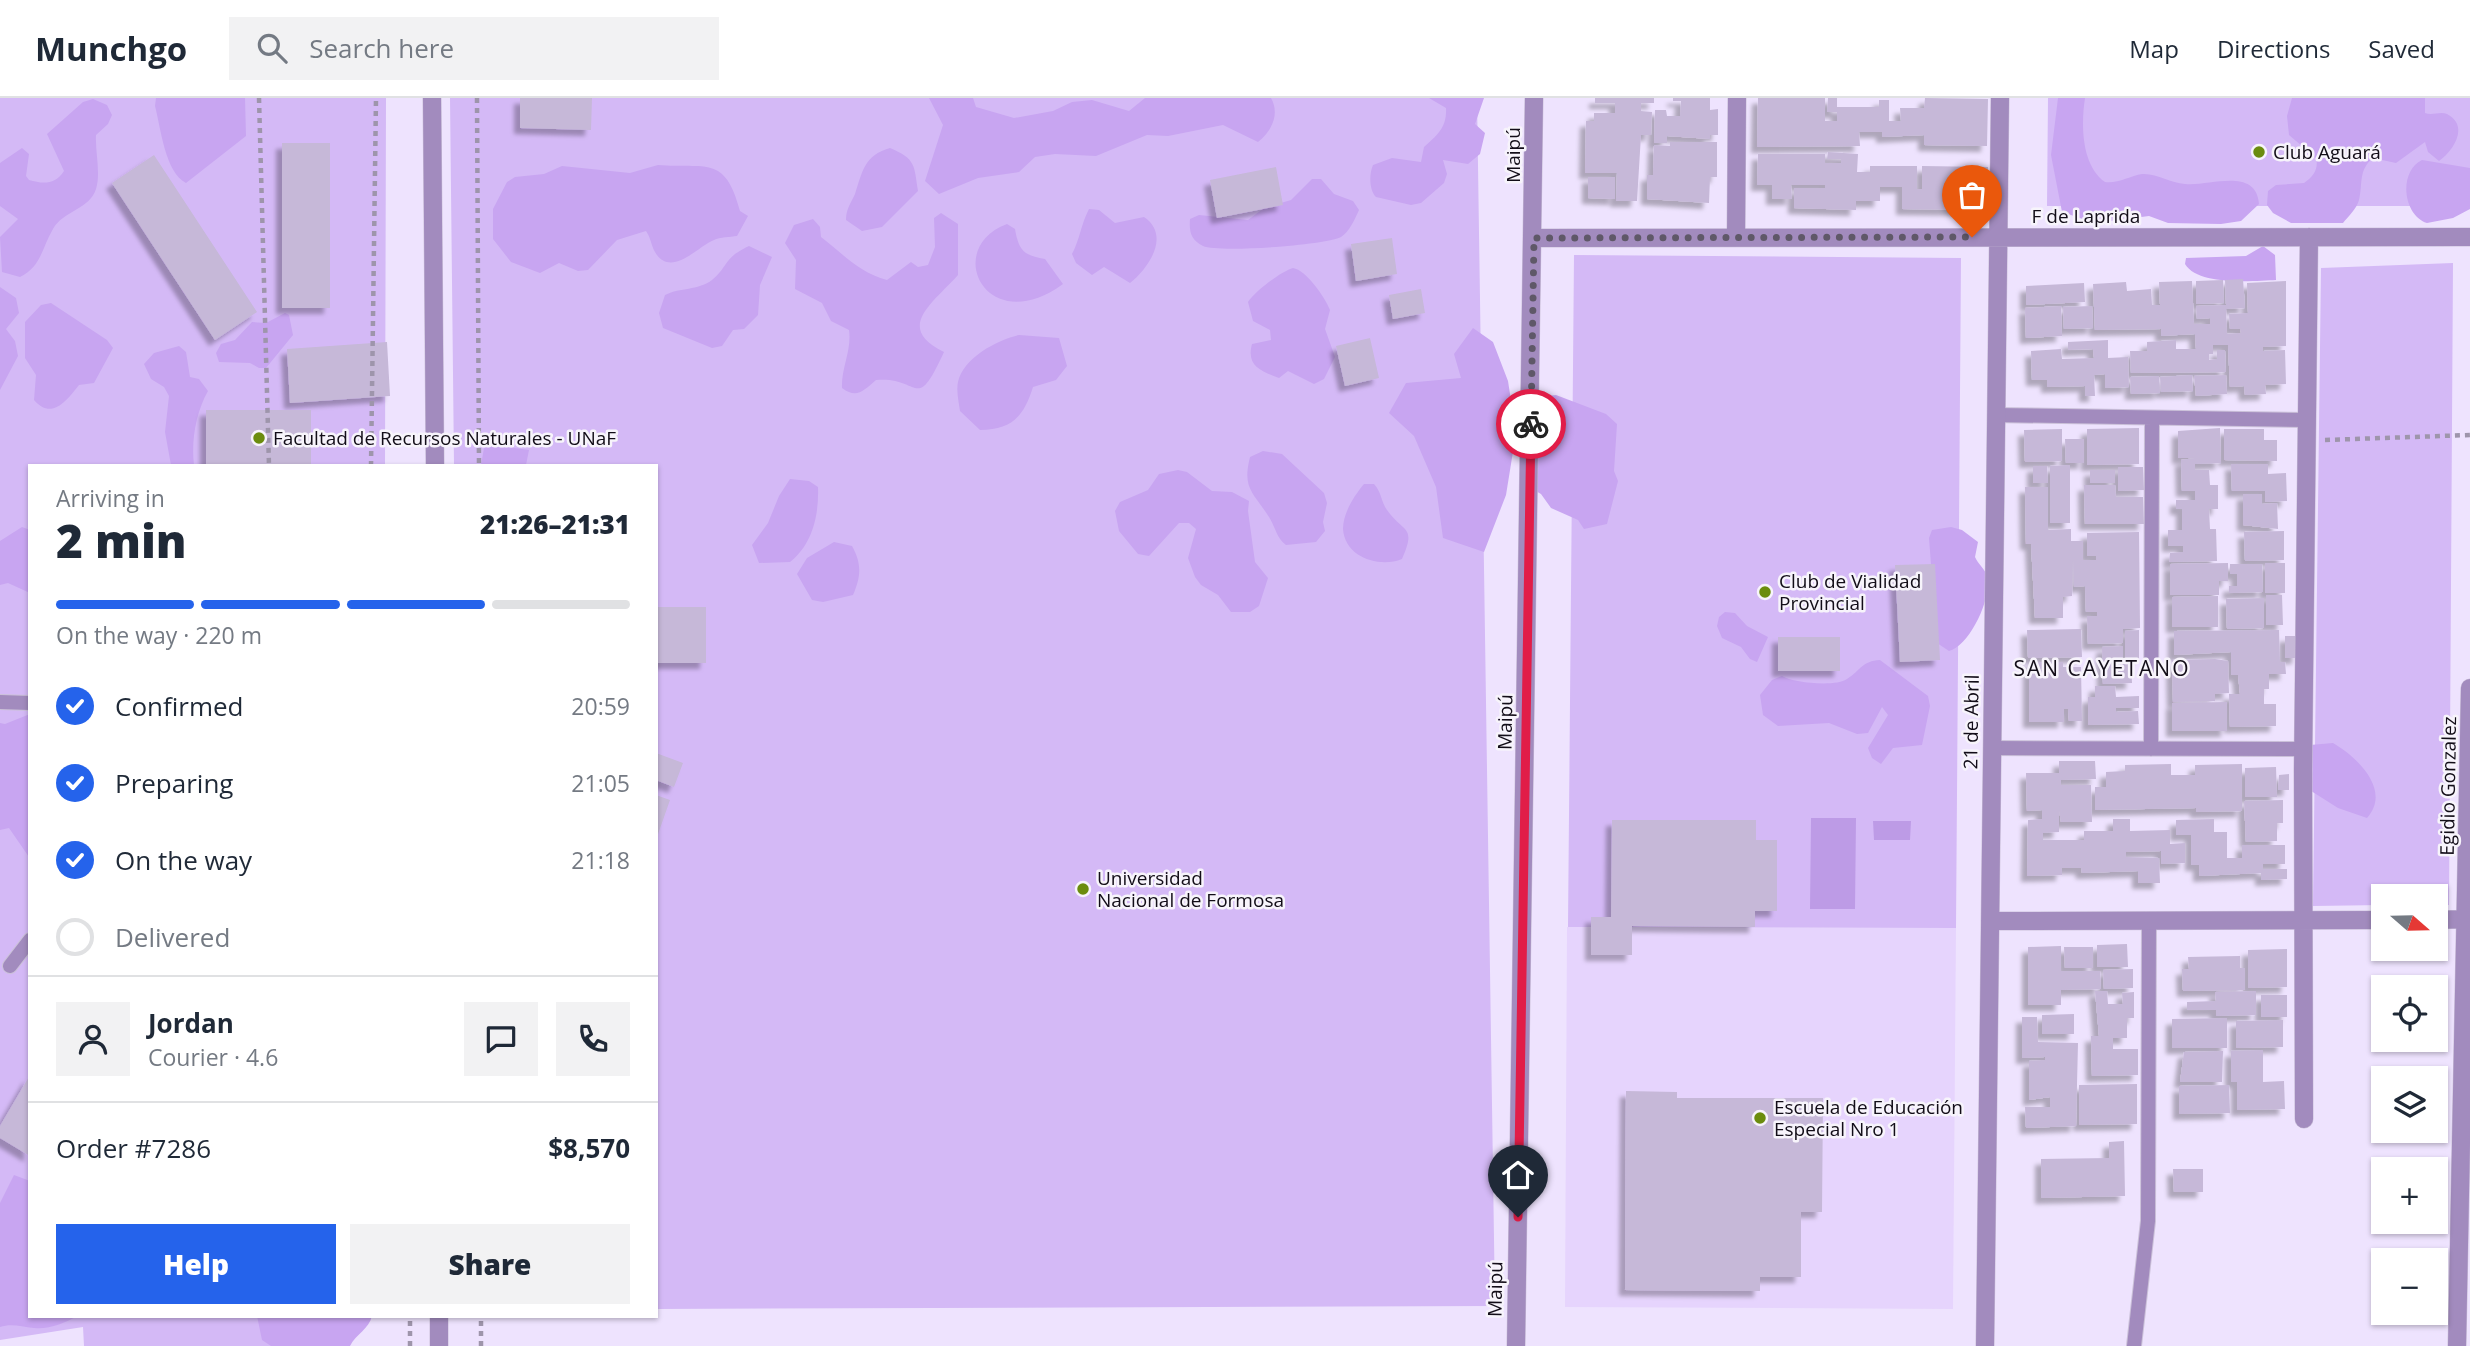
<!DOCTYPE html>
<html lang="en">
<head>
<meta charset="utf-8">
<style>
  :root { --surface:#fff; --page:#f2f2f3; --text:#1f2937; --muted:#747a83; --line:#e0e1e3; --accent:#2563eb }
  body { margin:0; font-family:"Open Sans",sans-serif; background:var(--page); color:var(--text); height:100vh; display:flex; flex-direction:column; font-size:26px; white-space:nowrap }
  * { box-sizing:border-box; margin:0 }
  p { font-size:23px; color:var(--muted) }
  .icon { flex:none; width:38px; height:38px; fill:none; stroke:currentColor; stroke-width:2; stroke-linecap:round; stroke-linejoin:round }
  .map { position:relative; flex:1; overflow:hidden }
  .side { position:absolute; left:28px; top:366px; width:630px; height:854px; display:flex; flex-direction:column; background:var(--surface); border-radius:0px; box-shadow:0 2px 5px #0004 }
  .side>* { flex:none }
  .needle { width:46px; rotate:110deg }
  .controls { position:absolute; left:2371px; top:786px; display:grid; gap:14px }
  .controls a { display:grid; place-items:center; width:77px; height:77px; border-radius:0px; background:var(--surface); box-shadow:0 2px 5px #0004; font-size:35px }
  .pin { position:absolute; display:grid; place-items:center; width:60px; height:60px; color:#fff; margin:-72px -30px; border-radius:50% 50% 50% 0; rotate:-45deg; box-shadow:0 0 7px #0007 }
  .pin .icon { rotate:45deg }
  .courier { position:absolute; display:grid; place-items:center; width:70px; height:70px; margin:-35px; border:5px solid #e11d48; border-radius:50%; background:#fff; color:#222; box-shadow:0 2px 9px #0007 }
  .head em { font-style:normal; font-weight:800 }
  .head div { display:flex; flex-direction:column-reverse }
  .head { display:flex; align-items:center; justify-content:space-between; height:119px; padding:0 28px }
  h1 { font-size:46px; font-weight:800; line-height:52px }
  .bar { display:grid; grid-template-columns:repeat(4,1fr); gap:10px 7px; align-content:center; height:84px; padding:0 28px }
  .bar i { height:9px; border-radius:5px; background:var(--line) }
  .bar .selected { background:var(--accent) }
  .bar p { grid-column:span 4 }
  .line { display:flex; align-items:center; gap:18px; padding:0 28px; border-top:2px solid var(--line) }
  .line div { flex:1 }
  .round { display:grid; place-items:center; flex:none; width:74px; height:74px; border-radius:0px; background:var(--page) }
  ol { padding:0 28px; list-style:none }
  li { display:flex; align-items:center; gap:21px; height:77px }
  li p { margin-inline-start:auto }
  li .icon { padding:7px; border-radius:50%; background:var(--accent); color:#fff; stroke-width:4 }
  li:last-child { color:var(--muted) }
  li i { width:38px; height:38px; border:4px solid var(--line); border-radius:50% }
  .action { display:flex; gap:14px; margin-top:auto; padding:14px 28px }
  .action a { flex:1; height:80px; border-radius:0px; background:var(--accent); color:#fff; font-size:28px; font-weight:800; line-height:80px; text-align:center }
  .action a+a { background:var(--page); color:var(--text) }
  header { display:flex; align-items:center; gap:42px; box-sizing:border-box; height:98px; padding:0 35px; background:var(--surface); border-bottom:2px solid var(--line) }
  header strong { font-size:33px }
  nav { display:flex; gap:38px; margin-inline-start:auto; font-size:24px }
  .search { width:490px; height:63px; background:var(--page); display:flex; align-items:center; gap:18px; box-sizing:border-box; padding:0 24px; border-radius:0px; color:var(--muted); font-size:26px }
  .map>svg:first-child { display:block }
</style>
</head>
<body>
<header>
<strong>Munchgo</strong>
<div class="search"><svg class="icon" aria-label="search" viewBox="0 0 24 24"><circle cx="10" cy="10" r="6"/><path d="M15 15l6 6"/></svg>Search here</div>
<nav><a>Map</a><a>Directions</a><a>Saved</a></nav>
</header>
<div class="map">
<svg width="2470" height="1248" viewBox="0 0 2470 1248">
  <defs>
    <filter id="shadow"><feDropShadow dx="-6" dy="6" stdDeviation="2" flood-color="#0004"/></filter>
  </defs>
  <rect width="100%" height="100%" fill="#eee3fe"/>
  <path fill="#e6d4fd" d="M1567,829L1956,830L1953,1211L1565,1209Z"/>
  <path fill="#d4b9f6" d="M0,0H386L385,367L30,368V1218H346L307,1248H84L83,1229L0,1242Z
    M450,0H1477L1495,1208L656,1211V368L454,367Z
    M2048,0H2470V108H2047Z
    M1574,157L1961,160L1956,830L1568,829Z
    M2453,165L2449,807H2436V798H2384L2383,807L2313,808L2321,170Z"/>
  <path fill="#c8a5f1" d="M156,0H245L246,38L186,85C165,74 161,31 155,8Z
    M929,0H973L976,9L1014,20L1053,13L1072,4L1092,2L1129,13L1145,0H1271C1280,16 1272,33 1258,44L1223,27L1168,38L1147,37L1096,58L1055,56L1035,59L1019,74L978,80L939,96L925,83L943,27Z
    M1429,0H1484L1475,26L1485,35L1480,56L1468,66L1443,62L1447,76L1444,85L1421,105L1411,107L1376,99C1369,92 1369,76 1373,67L1392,60L1421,64L1424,49C1437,37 1447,30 1446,10Z
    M2058,0H2085C2081,26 2081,67 2105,84C2117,86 2130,78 2142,76C2157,75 2170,85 2185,86C2208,89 2256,68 2259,106L2241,123L2221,126L2168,125L2149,118L2095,125L2062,114L2051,57Z
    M2292,0H2425V15C2432,18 2440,13 2447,16C2470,28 2453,53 2439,63L2428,54L2425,44L2396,65L2373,60C2358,72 2363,86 2359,102C2357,110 2348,119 2343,125H2291L2273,115L2267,107L2268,93L2276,87L2304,85C2313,79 2319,71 2316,60L2289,37L2287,18Z
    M93,1L107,7L112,17L108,26L96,37C95,53 101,75 96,91C90,111 63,113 53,131C42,149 42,168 20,179L2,174L0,139L18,121L0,108V65L22,50L29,56L26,78L29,82C43,86 55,87 64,73L47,36L83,4Z
    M890,50C916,61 914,67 918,93L882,129L862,133L846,122C846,111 851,105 855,96C862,75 864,57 890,50Z
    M2422,62L2470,70V111L2453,120L2427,125C2403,117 2398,74 2422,62Z
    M658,67C706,71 725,56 740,113L748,118L737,138C730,139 720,139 714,142C698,148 671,181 655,154C651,147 651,140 646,133L617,142L588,172L578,173L559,165L540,175L511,164L493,141V111L507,84L515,79L544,76L562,68L630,75Z
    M1312,81H1321L1334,96L1353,103L1359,112C1355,121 1349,134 1341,139C1327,147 1219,155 1203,148C1191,142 1189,134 1190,121L1199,117L1248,122L1264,110L1291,102Z
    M1089,111L1099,112L1115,125L1144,119C1171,137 1149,170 1130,185L1104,169L1092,177L1076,165L1072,156C1080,141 1081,126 1089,111Z
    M941,115L958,126V177C933,205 894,230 944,254C915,317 921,278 876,282C863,293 857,301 842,290C841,270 852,252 849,232L831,223L822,205L795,191L796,162L785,145L794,127L813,121L820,129L821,139C843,156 860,175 887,182L911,164L918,169L928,167L935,149L934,120Z
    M1007,126L1015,131C1019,153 1023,157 1045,161L1063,186C986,242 942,150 1007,126Z
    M749,148L772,159L760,187L758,217L744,231L733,232L722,248L712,250L663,230L659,215L665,197C681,189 697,193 712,182C729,168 723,160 749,148Z
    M2263,148L2275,157L2276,182C2253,183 2198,188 2185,166L2186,160L2246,158Z
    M1293,170C1306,172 1325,199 1330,212L1325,231L1335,259L1324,281L1314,286L1288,273L1279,280C1261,273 1246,268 1252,246L1271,242L1270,232L1253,223L1248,204C1255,193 1282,173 1293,170Z
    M0,189L16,200L19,215L6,231L15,243L18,258L0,292Z
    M51,205L107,242L113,250L94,285L79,287C67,302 52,323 34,302L36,277L25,260V224L41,207Z
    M285,215L289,217L293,237L266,270H259L250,265L219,264L216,255L221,246L235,242L252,224L266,225Z
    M1473,230L1493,244L1508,283L1516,335L1506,397L1484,454L1443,440L1436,389L1414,338L1389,315L1406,285L1461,280L1454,256Z
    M1019,237L1059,240L1067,268L1056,282L1033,289C1024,318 1012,332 980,332L960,313C959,305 956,293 958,284C963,260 997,242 1019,237Z
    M179,248L186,254L190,279L199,281L208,293C196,314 191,343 194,367H171L165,334L169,298L164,289L151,281L144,266L154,255Z
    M1556,297L1606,316L1617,326L1614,373L1618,383L1607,426L1584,431L1578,422L1551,410L1541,396L1522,385L1537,347L1541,307L1547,298Z
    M496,341L508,349L529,352L526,367H481L484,350Z
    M1263,353L1282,356L1324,395L1327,405L1323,424L1325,433L1316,444L1286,447C1276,439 1276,430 1269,419C1253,394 1242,391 1250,359Z
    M1178,372L1187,374L1212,393L1232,394L1249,403L1248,413L1255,464L1268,480L1259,508L1250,514H1231L1218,497L1201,487L1195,479L1188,460L1196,431L1189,425H1179L1149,458L1138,456L1119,433L1115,413L1120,404L1148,392L1159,376Z
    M790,381L809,383L818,389C819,416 813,446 790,464L759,465L752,447L768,425L779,398Z
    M1364,386H1374C1382,395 1381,404 1387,412C1403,435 1417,427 1402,461C1380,470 1345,460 1343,431C1343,415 1354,398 1364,386Z
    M22,429L30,432V495L8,485L0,487V443Z
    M1951,429L1962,432L1978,444L1975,459C1978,466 1985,471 1987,478C1993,498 1970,548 1949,553L1937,545L1929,440L1932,432Z
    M834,444L852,448C862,466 861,478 853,497L823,504L812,502L797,476L807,460Z
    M1725,514L1735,515L1747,528L1768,539L1757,564L1750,561L1741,549L1722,540L1717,528L1719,519Z
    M1880,562L1928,598L1930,608L1922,647L1893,650L1881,666L1872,660L1868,650L1888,617L1882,609L1868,635L1857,636L1829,625L1778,628L1763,617L1760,597L1772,582L1782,578C1793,585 1836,589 1847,581C1861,572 1862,563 1880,562Z
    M30,616V759H29L9,730L0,732V625L5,626Z
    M2333,645C2357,659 2392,692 2367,720L2338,710L2308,691L2310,647Z
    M14,1077L30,1083V1218H77C66,1225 47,1232 34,1230C21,1229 12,1225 0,1229V1105Z
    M257,1218H372C369,1231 356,1236 350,1248H271L262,1242Z"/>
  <path fill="#bd9be6" d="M1811,720H1856L1855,811H1810Z
    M1873,723H1911L1910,742H1874Z"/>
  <path fill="#c6b8d8" filter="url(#shadow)" d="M520,0H592L591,32L520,30Z
    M1595,0H1654V5H1641V13L1652,14L1651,37H1641L1637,103H1616L1617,75H1585L1586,23H1594V15H1615V5H1595Z
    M1673,0H1710V12L1718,11V37H1710V41L1667,38V45H1654L1655,12H1666L1667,18H1680L1681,3H1673Z
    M1758,0H1825V23H1837V14H1827L1828,0H1837V9H1879V2H1889V23H1901L1900,10H1924L1925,0L1988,1L1987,48L1924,47V37L1882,39V34H1859L1860,48L1757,49Z
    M1670,44H1717V79H1710L1709,105L1647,101V77H1653L1654,47L1670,48Z
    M282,45H330V210H282Z
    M1828,54L1858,56L1857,74H1870V68H1917V91H1922V68L1988,69V112L1902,111V89H1880V103H1856V112L1794,110V90H1825V87H1791L1792,101H1772V87H1757L1758,56H1825V65H1841V61H1827Z
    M154,57L257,214L215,242L112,85Z
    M1276,69L1283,107L1217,120L1210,82Z
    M1588,79H1615V101L1588,100Z
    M1392,140L1397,176L1356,183L1351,146Z
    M2243,181L2245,210L2226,211L2227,236L2241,235L2240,231H2230L2229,216L2248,215L2247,185L2286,183V248L2263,249V253L2285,252L2286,286L2265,287L2266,296L2245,297L2244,288L2230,289L2228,247H2213V256H2209V262L2217,261V252H2225L2226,274L2131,275L2130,253H2147V244L2176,242V251H2196L2195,236L2161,238V231L2095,232L2093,186L2126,184L2127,193L2151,191L2152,207H2160L2159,184L2192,183L2194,226H2210V220L2197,221L2196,208L2226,207L2225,182Z
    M2223,182L2224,205L2196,206V183Z
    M2084,185L2085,204L2026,207V188Z
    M1421,191L1425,215L1393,221L1389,197Z
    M2061,208L2062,238L2026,240L2025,210Z
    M2092,208L2093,230L2064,231L2063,209Z
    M1370,240L1379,280L1345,288L1336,248Z
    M2108,242V260L2128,259L2129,289L2105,290V276L2094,277L2095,298H2085V288L2047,289V282H2032L2031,253L2061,251L2062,261L2094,260L2093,251L2068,252V244Z
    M387,244L390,298L290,305L287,251Z
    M2192,277L2193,293L2161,294L2160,279Z
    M2226,277L2227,296L2196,298L2194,278Z
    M2159,278L2160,295L2131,296L2130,279Z
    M206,312H311V368H206Z
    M2139,330V366L2087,367V331Z
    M2220,330L2221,365L2195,366V372H2209L2210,387H2218V411H2209L2210,431H2216L2217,463L2169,464L2170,455L2183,454V448H2168V432H2182V411H2176V402H2195V393H2182L2181,362L2195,360H2178V333Z
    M2062,331V363L2025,364L2024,332Z
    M2224,331H2264V342H2277V363L2224,362Z
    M2065,341H2084V365H2066Z
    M2231,366H2268V376L2286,375L2287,403L2265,404V393H2232Z
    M2070,367V425H2050V368Z
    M2033,368H2047L2048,385H2033Z
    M2118,369H2143L2144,392L2118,393Z
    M2090,372H2115V385H2090Z
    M2084,387H2115L2116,399H2143L2144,426H2085Z
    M2025,389H2048V432L2071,431V443H2083V462H2096V458H2087V435L2139,434L2140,530L2123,531V545L2088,546L2087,518H2097V514H2086L2085,488L2074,489L2073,462L2072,498L2063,499V520H2035L2031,446H2026Z
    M2243,396H2262V406L2277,405L2278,431L2243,427Z
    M2284,433V462L2245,463L2244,434Z
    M2228,465V483H2219V497H2170V466Z
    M2265,465H2285V495H2265Z
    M1935,466L1940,562L1900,564L1895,467Z
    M2230,466H2262L2263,494L2229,495V488H2237V476H2230Z
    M2266,497H2282L2283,527H2266Z
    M2218,498V529H2172V499Z
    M2264,500V530L2227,531L2226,501Z
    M656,509H706V565H656Z
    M2081,531L2082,559L2028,560L2027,532Z
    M2139,532V561L2125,562V533Z
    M2279,532L2280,564H2285L2286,576H2269V591H2264V606H2276V628L2230,629L2229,596H2240L2238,577H2231V554L2174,557V533Z
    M2285,538H2298V560H2285Z
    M1778,539H1840V573H1778Z
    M2123,548V565H2131L2132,585L2103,586L2102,549Z
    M2215,561L2228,563L2229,595L2215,596V603L2173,604L2172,562Z
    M2029,564H2063V569H2081L2082,623H2069L2068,611H2064V624H2029Z
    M2095,588H2115L2116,599L2139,598V610H2116V614L2138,613L2139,626L2088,627V599H2095Z
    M2227,604V633H2172V605Z
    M656,655L683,665L674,689L656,682Z
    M2059,663H2095L2096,681L2061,682V687H2091L2092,724H2061L2059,712V734L2043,735V742H2084V733H2113V721H2130V733L2170,732V746L2185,745V765L2161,766V753L2126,754V759L2159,760L2160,785H2138V773L2082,775L2081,770H2062V777L2027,778L2028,722L2042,721V712L2027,713L2026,675H2059Z
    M2171,666V677H2195V667L2242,666V713L2196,714V710L2095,712V689H2106V674L2125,673V667Z
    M2276,669L2277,699H2245V670Z
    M2289,676V692H2278L2279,677Z
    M656,697L670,702L657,739H656Z
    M2283,702V725H2277V743L2246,744L2244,703Z
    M2214,721V734H2227V760H2242V747H2285V766H2263V771H2287V781L2261,782V775L2199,778V767H2191V737H2176V722Z
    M1612,722H1756V742H1777V813H1755V829L1632,828V857H1591V819H1611Z
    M2127,846L2128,869H2097V847Z
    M2061,848V873H2100L2101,891L2061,892V907H2028V849Z
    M2064,849H2093V870H2065Z
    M2287,851V889L2248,890V852Z
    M2240,858V870H2245V892L2183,893L2182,871H2189L2188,859Z
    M2133,871V890L2104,891L2103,872Z
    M2095,893H2107L2108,906H2123L2122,895L2134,894V920H2127V940H2113V951H2138V977L2092,978L2091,938H2099Z
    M2256,893V917L2216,918V912H2187V904L2216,903L2215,894Z
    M2261,897H2287V919H2261Z
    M2074,916V936H2042V917Z
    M2022,919H2037L2038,944L2078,945L2076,1028L2026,1030L2025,1009H2050V999L2029,1002V963L2045,962V959L2022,960Z
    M2227,920V950H2172V921Z
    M2283,922V949L2236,950V923Z
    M2263,952V984L2284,983L2285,1011L2237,1012V984H2231V953Z
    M2223,953L2222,984H2180L2184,954Z
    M30,977V1058L0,1040V1028Z
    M2137,986V1026L2079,1027V987Z
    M2229,987L2230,1015L2179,1016V988Z
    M1626,993L1677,994V1000H1823L1822,1114H1801V1179H1760V1193L1625,1192Z
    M2124,1043L2125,1098L2041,1100V1061L2109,1060V1044Z
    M2173,1071H2203V1094H2174Z"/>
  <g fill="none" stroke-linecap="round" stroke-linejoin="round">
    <defs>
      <path id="service" d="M1995,317L2307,322
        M0,604L30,605
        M1991,650L2304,651
        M2151,651L2152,321
        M10,868L30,842
        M2134,1248L2148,1123L2149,822"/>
      <path id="minor" d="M432,0L435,368
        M1534,140L2470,139
        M1736,140L1737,0
        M2436,822L2467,821
        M1990,823L2384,822
        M2304,1021L2303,671L2309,139
        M439,1248V1218
        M1516,1248L1534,0
        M1985,1248L2000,0
        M2457,1248L2470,590"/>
    </defs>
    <use href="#service" stroke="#cbc1d9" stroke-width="16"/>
    <use href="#minor" stroke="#cbc1d9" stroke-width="19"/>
    <path stroke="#9e95ab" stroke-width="4.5" stroke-dasharray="5 5" stroke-linecap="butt" d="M259,0L269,368
      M477,0L479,368
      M2325,342L2470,337
      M371,368L376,0
      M410,1248V1218
      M481,1248V1218"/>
    <use href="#service" stroke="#a28bbe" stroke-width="14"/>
    <use href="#minor" stroke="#a28bbe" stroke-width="18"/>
  </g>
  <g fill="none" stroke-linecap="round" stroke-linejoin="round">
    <path stroke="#5f5868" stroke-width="7" stroke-dasharray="0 12.6" d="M1531,326L1534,140L1972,139"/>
    <path stroke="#e11d48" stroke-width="9" d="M1518,1119L1531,326"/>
  </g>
  <g fill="#6b8c0e" stroke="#f7f4fb" stroke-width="2.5">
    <circle cx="2259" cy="54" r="7"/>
    <circle cx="259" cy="340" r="7"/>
    <circle cx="1765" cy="494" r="7"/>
    <circle cx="1083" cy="791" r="7"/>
    <circle cx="1760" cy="1020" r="7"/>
  </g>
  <g text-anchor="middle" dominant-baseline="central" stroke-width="5" stroke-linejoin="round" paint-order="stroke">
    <g font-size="19" fill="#120d18" stroke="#f7f4fb" text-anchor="start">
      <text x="2273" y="54">Club Aguará</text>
      <text x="273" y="340">Facultad de Recursos Naturales - UNaF</text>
      <text x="1779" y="483">Club de Vialidad<tspan x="1779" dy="22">Provincial</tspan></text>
      <text x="1097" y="780">Universidad<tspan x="1097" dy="22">Nacional de Formosa</tspan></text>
      <text x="1774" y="1009">Escuela de Educación<tspan x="1774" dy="22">Especial Nro 1</tspan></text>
    </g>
    <g font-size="19" fill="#120d18" stroke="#f7f4fb">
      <text transform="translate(1513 57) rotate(-90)">Maipú</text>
      <text x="2086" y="118">F de Laprida</text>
      <text transform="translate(1505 624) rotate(-89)">Maipú</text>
      <text transform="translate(1971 624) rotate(-89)">21 de Abril</text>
      <text transform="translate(2448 688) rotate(-89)">Egidio Gonzalez</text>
      <text transform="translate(1495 1191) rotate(-89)">Maipú</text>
    </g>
    <g font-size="21" letter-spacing="2" fill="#120d18" stroke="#f7f4fb">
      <text x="2102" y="570">SAN CAYETANO</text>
    </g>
  </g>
</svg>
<div class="controls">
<a><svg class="needle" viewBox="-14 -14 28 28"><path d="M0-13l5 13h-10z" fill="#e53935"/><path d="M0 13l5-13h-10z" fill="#747a83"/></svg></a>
<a><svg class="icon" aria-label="locate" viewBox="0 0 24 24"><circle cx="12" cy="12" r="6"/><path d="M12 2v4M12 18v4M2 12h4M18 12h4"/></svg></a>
<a><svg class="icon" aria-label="layers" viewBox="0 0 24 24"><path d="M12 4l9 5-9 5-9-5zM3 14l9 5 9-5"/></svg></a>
<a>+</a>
<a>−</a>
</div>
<div class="pin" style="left:1972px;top:139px;background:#ea580c"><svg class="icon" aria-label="bag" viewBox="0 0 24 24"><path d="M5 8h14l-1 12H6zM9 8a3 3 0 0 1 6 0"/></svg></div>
<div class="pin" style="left:1518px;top:1119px;background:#1f2937"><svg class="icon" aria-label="home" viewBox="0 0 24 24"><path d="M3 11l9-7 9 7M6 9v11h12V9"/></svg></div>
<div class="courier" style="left:1531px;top:326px"><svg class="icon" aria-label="bike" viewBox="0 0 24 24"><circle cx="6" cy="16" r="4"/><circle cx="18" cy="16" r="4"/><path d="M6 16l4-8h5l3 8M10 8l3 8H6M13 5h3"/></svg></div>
<section class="side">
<div class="head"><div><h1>2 min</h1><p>Arriving in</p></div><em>21:26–21:31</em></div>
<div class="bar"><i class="selected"></i><i class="selected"></i><i class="selected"></i><i></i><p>On the way · 220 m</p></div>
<ol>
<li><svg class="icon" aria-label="check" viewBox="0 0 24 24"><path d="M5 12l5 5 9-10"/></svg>Confirmed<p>20:59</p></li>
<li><svg class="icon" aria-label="check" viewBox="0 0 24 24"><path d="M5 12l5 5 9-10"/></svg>Preparing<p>21:05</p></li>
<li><svg class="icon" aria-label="check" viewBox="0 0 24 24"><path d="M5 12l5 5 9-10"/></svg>On the way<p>21:18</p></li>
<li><i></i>Delivered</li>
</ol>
<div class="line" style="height:126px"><a class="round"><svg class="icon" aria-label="person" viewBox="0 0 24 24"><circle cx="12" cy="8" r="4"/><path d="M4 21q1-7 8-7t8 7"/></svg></a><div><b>Jordan</b><p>Courier · 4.6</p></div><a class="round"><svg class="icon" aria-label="chat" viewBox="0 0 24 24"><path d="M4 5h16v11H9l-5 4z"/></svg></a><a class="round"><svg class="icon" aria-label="phone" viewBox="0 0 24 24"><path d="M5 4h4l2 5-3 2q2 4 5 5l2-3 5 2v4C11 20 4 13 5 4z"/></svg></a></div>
<div class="line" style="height:91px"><div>Order #7286</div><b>$8,570</b></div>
<div class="action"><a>Help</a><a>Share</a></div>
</section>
</div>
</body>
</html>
